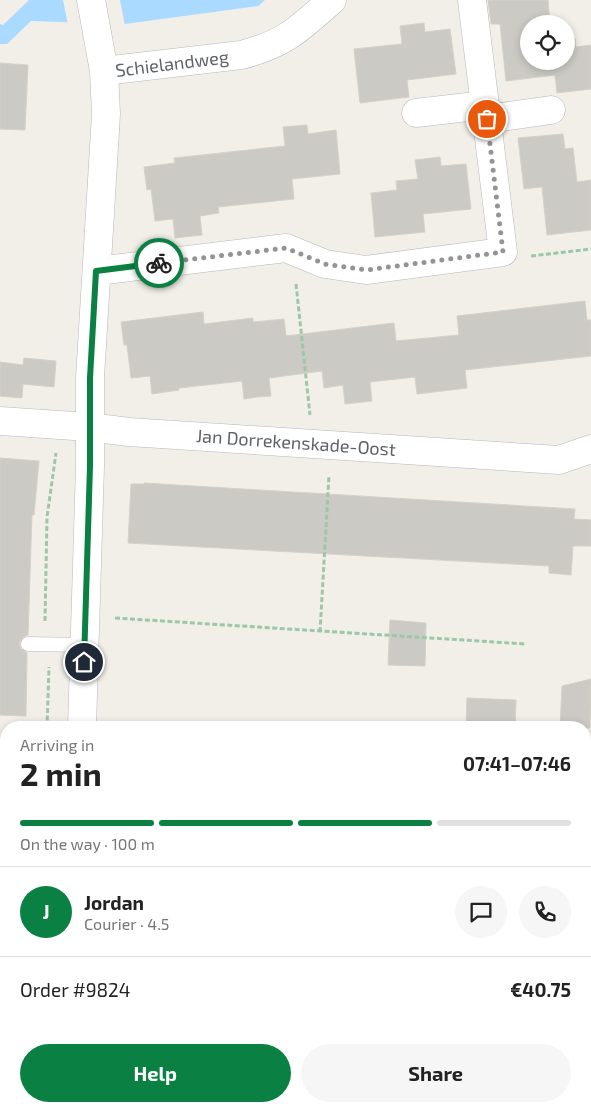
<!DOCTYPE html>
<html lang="en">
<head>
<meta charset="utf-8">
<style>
  :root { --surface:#fff; --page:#f6f6f6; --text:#222; --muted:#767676; --line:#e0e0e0; --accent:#0b8043 }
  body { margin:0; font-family:"Exo 2",sans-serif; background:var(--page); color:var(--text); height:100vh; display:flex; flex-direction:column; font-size:19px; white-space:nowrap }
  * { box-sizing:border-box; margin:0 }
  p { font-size:16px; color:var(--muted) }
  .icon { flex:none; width:28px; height:28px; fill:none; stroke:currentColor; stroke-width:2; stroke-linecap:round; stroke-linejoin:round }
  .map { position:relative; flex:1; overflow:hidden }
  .side { position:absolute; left:0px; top:721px; width:591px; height:391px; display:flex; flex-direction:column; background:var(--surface); border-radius:20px 20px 0 0; box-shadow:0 2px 8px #0003 }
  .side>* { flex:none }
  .buttons { position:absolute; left:520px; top:15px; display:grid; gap:10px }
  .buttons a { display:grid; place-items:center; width:55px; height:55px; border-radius:50%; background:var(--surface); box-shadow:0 2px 8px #0003; font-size:25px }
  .pin { position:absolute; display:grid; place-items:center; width:42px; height:42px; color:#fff; margin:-21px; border:2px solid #fff; border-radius:50%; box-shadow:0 1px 5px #0007 }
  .courier { position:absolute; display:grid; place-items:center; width:50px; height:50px; margin:-25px; border:4px solid #0b8043; border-radius:50%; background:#fff; color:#222; box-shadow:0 1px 6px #0007 }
  .head em { font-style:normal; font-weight:700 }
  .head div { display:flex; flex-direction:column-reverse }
  .head { display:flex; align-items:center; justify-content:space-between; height:85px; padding:0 20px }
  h1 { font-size:32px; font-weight:700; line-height:38px }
  .bar { display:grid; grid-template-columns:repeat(4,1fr); gap:8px 5px; align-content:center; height:60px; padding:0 20px }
  .bar i { height:6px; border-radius:4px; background:var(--line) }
  .bar .active { background:var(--accent) }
  .bar p { grid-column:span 4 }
  .line { display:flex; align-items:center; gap:12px; padding:0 20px; border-top:1px solid var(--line) }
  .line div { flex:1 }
  .round { display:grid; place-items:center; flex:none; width:52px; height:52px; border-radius:26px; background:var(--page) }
  .action { display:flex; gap:10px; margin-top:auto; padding:10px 20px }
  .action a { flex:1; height:58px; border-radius:30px; background:var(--accent); color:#fff; font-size:20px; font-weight:700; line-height:58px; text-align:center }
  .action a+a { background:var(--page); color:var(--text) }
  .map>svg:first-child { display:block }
</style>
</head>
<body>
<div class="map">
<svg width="591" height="1112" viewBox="0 0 591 1112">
  <rect width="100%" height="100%" fill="#f1efe8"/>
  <path fill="#c5e8c5" d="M79,1106H259V1112H79Z"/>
  <path fill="#aadaff" d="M29,0H265L258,6L125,24L31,21L7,44H0V24L3,25Z"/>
  <path fill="#f1efe8" d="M63,0H120L125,26L68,25Z"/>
  <path fill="#cccac5" stroke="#d6d1c6" d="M488,0H548L550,24H529V61H566V39L575,38L576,47L591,45V89L557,93L555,75L506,81L500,24H491Z
    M424,23L425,32L450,29L456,74L407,80L409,97L360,103L354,49L402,44L400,26Z
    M0,63L28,65L25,130L0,129Z
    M307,125L308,134L336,130L340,174L292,179L294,199L218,207L219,213L200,216L202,235L175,238L173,219L155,221L151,189L147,190L144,167L175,163L174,158L285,146L283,127Z
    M563,134L565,149L573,148L577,182L591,180V230L547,235L542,187L524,189L518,138Z
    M440,157L441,166L466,164L471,209L423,214L425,232L375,237L371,193L397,190L396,181L418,179L415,160Z
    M585,301L587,320H591V356L465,370L467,388L417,394L415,377L370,382L372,401L345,404L343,385L324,388L322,371L269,378L271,396L257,397L244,399L242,381L179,388V390L152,394L150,376L131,378L127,345H124L121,322L203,312L204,324L253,318V322L284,319L286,336L394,323L396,341L459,335L457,316Z
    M24,358L56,361L54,387L23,384L22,398L0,396V362L23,365Z
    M0,458L39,461L34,515H32L28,635L23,637L19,643L21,649L27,653L26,716L0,715Z
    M144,483L575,509L574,519L591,520V546H573L571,575L549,573V566L128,543L131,484H144Z
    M390,620L426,623L425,666L388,665Z
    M591,679L590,728H560L562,686Z
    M467,698L516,700L515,728H466Z"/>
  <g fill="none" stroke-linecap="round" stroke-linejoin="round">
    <defs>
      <path id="service" d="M28,644L84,645"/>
      <path id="minor" d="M91,0L104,71
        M416,113L485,105
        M487,119L551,110
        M97,271L286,248L325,264L366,270L503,252L472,0
        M0,421L89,427L129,432L559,460L591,449
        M82,728L90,466V378L106,114L104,71L241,55C285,44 299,29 332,0
        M0,819H6
        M585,835H591"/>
    </defs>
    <use href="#service" stroke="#b5b8bc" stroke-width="15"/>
    <use href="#minor" stroke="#b5b8bc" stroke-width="29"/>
    <path stroke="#9cc7a9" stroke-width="3" stroke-dasharray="5 2.5" stroke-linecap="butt" d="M531,256L591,249
      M296,284L310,415
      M115,618L526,644
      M45,621L47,517L56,453
      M320,632L329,475
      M47,728L49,667
      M136,1106V1112
      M65,1112V1106
      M187,1112H205
      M268,1112V1106"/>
    <use href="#service" stroke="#fff" stroke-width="14"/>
    <use href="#minor" stroke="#fff" stroke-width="28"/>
  </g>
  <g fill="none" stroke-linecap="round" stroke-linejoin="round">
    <path stroke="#929495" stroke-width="5" stroke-dasharray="0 9" d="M159,263L286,248L325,264L366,270L503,252L487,119"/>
    <path stroke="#0b8043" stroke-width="6" d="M84,662L90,466V378L96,271L159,263"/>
  </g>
  <g text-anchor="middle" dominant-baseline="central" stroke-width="5" stroke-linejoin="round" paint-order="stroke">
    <g font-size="18" fill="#5f6368" stroke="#fff">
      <text transform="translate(172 63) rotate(-7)">Schielandweg</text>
      <text transform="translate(296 442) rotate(4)">Jan Dorrekenskade-Oost</text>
    </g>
  </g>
</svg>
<div class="buttons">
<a><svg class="icon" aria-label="locate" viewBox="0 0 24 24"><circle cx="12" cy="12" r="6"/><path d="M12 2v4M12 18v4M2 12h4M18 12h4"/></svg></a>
</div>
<div class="pin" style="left:487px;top:119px;background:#ea580c"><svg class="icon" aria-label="bag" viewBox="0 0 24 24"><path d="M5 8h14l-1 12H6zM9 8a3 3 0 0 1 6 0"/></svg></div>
<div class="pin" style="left:84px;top:662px;background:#1f2937"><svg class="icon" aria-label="home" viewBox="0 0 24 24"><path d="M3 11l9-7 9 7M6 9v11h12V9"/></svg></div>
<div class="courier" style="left:159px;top:263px"><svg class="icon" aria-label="bike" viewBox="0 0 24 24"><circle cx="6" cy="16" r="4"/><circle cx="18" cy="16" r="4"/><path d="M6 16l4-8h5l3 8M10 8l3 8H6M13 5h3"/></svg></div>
<section class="side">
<div class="head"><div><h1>2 min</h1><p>Arriving in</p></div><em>07:41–07:46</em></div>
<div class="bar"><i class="active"></i><i class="active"></i><i class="active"></i><i></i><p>On the way · 100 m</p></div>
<div class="line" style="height:90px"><b class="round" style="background:var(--accent);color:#fff">J</b><div><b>Jordan</b><p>Courier · 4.5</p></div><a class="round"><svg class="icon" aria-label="chat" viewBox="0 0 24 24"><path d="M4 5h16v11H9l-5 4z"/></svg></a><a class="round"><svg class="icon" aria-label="phone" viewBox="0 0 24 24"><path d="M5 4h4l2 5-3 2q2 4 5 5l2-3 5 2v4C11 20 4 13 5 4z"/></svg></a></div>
<div class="line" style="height:65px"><div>Order #9824</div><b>€40.75</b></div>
<div class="action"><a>Help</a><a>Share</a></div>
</section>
</div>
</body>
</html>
